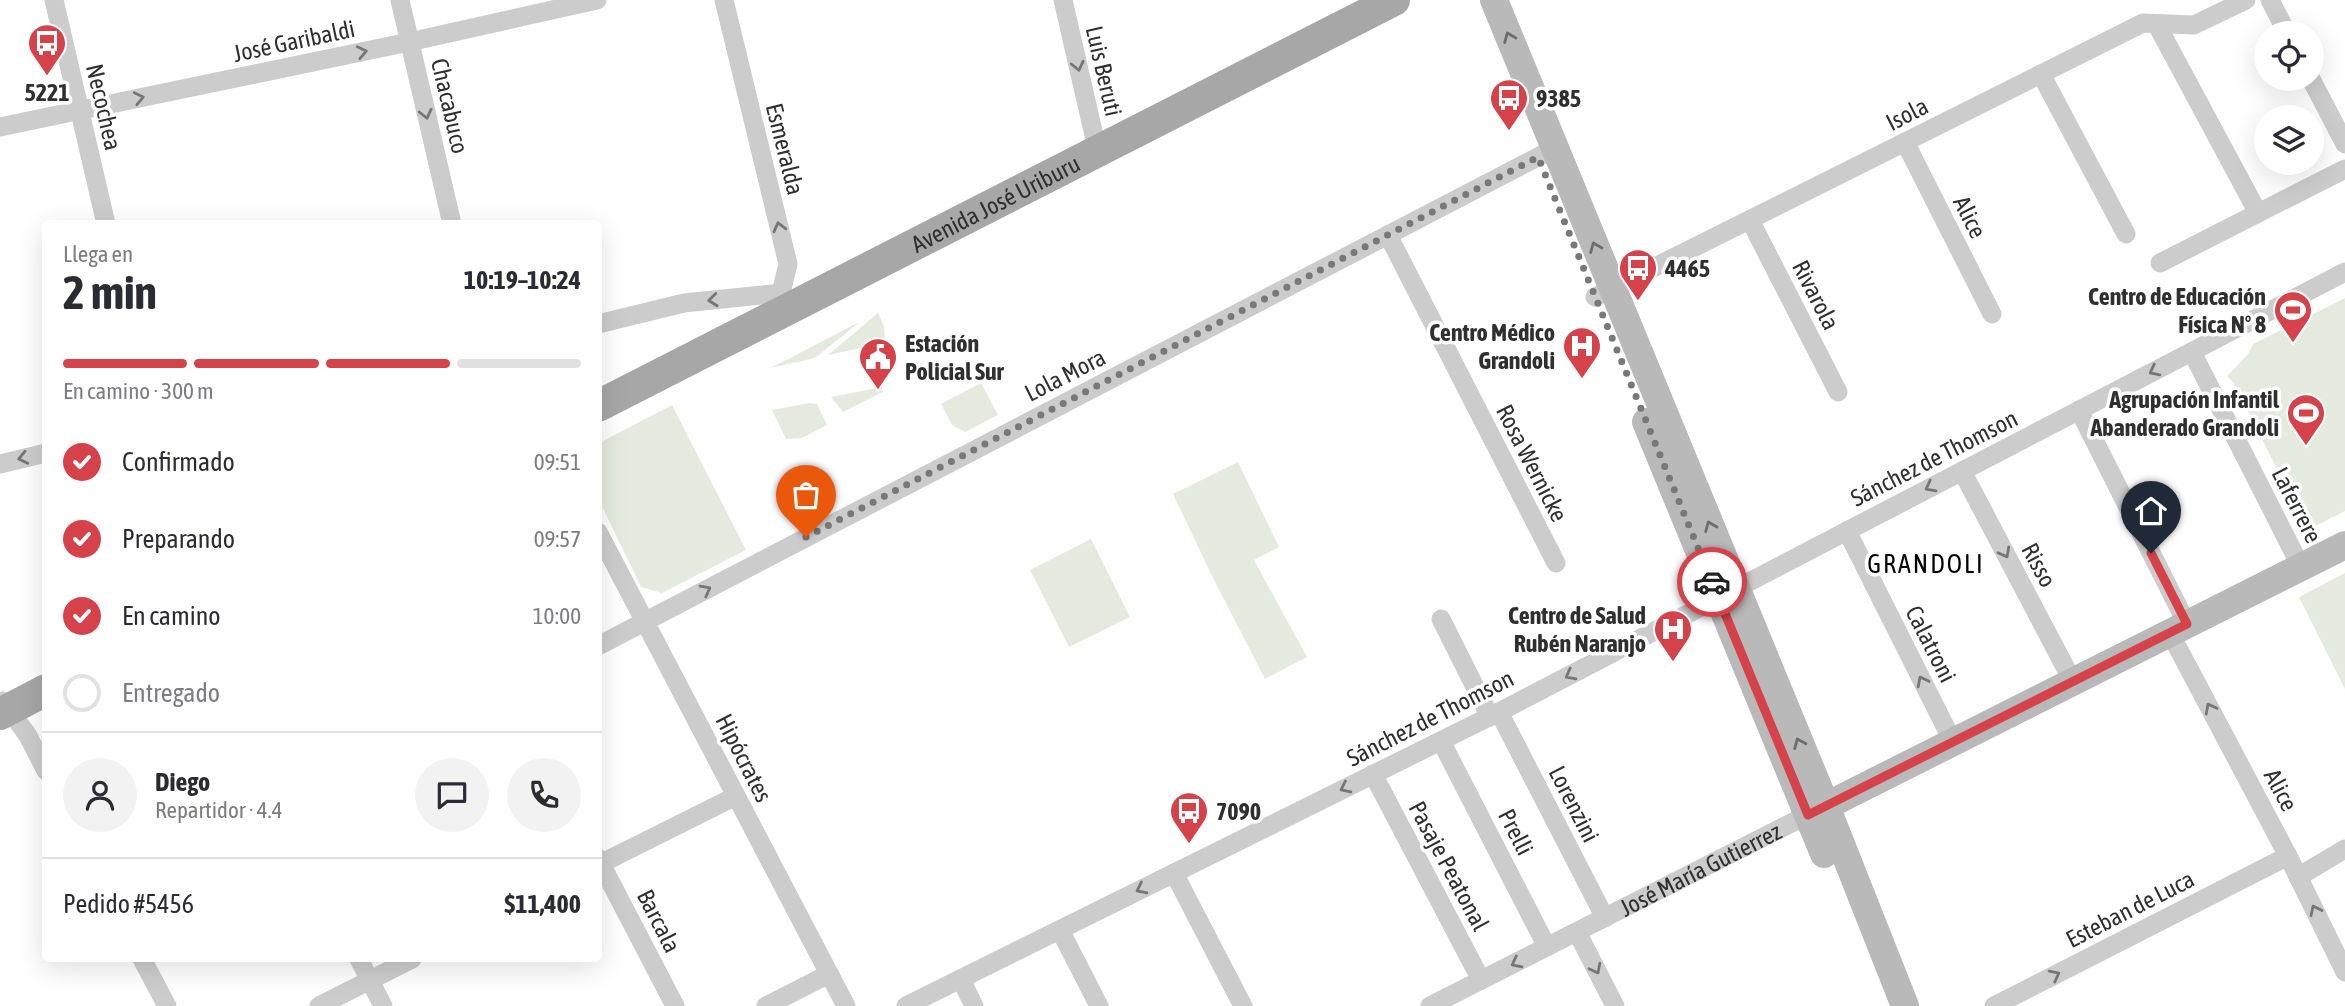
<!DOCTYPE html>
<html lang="es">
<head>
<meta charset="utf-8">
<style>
  :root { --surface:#fff; --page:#f2f2f3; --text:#2b2b33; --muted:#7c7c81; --line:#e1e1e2; --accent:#d54249 }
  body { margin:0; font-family:"Asap Condensed",sans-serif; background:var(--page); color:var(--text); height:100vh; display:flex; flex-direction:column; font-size:26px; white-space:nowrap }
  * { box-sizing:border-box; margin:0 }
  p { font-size:23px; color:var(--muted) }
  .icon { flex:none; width:38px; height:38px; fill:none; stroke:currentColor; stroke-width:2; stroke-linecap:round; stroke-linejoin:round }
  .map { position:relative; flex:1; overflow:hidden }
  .details { position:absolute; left:42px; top:220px; width:560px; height:742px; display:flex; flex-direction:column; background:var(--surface); border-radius:7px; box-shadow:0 7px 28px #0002 }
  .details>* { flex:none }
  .tools { position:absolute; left:2254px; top:21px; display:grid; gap:14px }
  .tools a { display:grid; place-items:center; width:70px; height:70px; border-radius:50%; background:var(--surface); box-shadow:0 7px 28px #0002; font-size:35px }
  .pin { position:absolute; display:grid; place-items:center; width:60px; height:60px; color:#fff; margin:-72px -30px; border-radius:50% 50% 50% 0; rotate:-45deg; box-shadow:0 0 7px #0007 }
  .pin .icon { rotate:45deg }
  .courier { position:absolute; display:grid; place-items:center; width:70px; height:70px; margin:-35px; border:5px solid #d54249; border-radius:50%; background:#fff; color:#222; box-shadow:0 2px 9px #0007 }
  .overview em { font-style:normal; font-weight:700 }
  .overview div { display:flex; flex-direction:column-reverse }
  .overview { display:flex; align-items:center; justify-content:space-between; height:119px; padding:0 21px }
  h1 { font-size:46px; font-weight:700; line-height:52px }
  .bar { display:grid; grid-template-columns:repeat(4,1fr); gap:10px 7px; align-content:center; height:84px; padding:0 21px }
  .bar i { height:9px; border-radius:5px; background:var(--line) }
  .bar .selected { background:var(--accent) }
  .bar p { grid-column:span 4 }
  .line { display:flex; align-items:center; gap:18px; padding:0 21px; border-top:2px solid var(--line) }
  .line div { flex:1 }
  .round { display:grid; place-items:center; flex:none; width:74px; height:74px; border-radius:37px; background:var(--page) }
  ol { padding:0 21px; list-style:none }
  li { display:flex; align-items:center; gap:21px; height:77px }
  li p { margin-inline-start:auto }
  li .icon { padding:7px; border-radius:50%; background:var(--accent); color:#fff; stroke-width:4 }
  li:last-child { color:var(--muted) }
  li i { width:38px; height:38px; border:4px solid var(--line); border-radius:50% }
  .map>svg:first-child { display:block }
</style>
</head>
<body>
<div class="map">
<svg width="2345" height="1006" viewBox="0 0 2345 1006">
  <rect width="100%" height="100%" fill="#fff"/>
  <path fill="#e4ebde" d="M2345,298V511L2308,530L2233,382L2227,376L2248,354L2253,344Z
    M878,313L884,326L885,343L828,355Z
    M861,321L815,358L771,368Z
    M981,383L998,415L965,432L952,425L941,404Z
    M882,387L883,392L843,412L831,397Z
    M809,403L817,404L827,425L802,438L786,439L772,410Z
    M672,405L746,550L662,593L641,587L599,500V443Z
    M1238,462L1279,547L1254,560L1307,657L1265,679L1213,578L1173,494Z
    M1091,539L1130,617L1069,647L1030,570Z
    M2345,573V689L2299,597Z"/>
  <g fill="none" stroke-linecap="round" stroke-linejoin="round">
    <g stroke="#ccc" stroke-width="19">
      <path d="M54,0L106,224"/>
      <path d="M400,0L452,224"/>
      <path d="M724,0L788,264L781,293L790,308"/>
      <path d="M1063,0L1098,153"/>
      <path d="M2270,0L2287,33"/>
      <path d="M2157,25L2258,213"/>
      <path d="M2041,74L2126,234"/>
      <path d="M2311,79L2345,144"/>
      <path d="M0,127L409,42L597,0"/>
      <path d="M1905,142L1992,314"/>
      <path d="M1750,220L1838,392"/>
      <path d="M1388,235L1556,563"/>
      <path d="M2160,263L2345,169"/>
      <path d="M1595,297L2143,23L2194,25L2246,0"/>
      <path d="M598,324L684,303L781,293"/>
      <path d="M2192,352L2301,567"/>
      <path d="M2079,410L2187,624"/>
      <path d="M0,464L46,453"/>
      <path d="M1962,471L2073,682"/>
      <path d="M1847,531L1953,742"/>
      <path d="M598,532L846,1006"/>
      <path d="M1441,619L1490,717"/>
      <path d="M2170,633L2288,856L2345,972"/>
      <path d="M598,646L1555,148"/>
      <path d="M2,701L27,734L46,771"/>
      <path d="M1499,712L1605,918"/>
      <path d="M1441,741L1547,947"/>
      <path d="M1373,774L1481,980"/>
      <path d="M598,858L675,1006"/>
      <path d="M598,865L736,796"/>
      <path d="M1174,873L1243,1006"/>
      <path d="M2298,877L2345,849"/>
      <path d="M1060,930L1099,1006"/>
      <path d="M1577,932L1615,1006"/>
      <path d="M142,959L167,1006"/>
      <path d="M359,959L383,1006"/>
      <path d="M961,979L974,1006"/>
      <path d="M319,1006L412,959"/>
      <path d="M766,1006L829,974"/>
      <path d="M906,1006L1499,712L2345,272"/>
      <path id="s1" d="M1430,1006L1819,809"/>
      <path d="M1994,1006L2288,856"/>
    </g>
    <path stroke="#b9b9b9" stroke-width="28" d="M1494,0L1826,806L1905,1006
      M1646,422L1824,854
      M1826,806L2345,545"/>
    <g stroke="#a7a7a7" stroke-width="32">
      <path id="s2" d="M598,406L1394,0"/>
      <path d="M0,714L46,690"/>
    </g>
  </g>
  <defs><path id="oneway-chevron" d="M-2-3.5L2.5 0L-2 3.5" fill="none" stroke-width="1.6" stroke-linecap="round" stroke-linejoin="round" transform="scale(1.75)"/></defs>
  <g stroke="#6d6d6d">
    <use href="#oneway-chevron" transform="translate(1509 37) rotate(-112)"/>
    <use href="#oneway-chevron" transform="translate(1595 247) rotate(-112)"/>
    <use href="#oneway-chevron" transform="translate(1710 526) rotate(-112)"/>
    <use href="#oneway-chevron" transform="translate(1799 743) rotate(-113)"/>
  </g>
  <g stroke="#767676">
    <use href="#oneway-chevron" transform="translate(362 52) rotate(-12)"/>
    <use href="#oneway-chevron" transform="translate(1078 66) rotate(77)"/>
    <use href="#oneway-chevron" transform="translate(139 98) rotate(-12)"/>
    <use href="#oneway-chevron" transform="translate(426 114) rotate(77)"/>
    <use href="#oneway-chevron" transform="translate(779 227) rotate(-104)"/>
    <use href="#oneway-chevron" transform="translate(713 300) rotate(174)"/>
    <use href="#oneway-chevron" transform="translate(2154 371) rotate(153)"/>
    <use href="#oneway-chevron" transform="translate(23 458) rotate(167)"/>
    <use href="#oneway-chevron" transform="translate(1930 487) rotate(152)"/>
    <use href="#oneway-chevron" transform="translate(2005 553) rotate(62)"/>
    <use href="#oneway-chevron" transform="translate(706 590) rotate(-28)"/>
    <use href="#oneway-chevron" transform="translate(1570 675) rotate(152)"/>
    <use href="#oneway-chevron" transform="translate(1922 681) rotate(-117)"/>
    <use href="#oneway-chevron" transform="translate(2210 708) rotate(-118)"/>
    <use href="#oneway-chevron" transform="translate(1345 788) rotate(154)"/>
    <use href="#oneway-chevron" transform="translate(1141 889) rotate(154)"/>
    <use href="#oneway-chevron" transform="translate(2315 910) rotate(-116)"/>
    <use href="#oneway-chevron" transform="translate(1516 963) rotate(153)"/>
    <use href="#oneway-chevron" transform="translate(1596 969) rotate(63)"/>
    <use href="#oneway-chevron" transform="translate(2055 975) rotate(-27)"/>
  </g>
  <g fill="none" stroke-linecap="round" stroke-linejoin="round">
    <path stroke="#787878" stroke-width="7" stroke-dasharray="0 12.6" d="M806,537L1538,157L1712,582"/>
    <path stroke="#d54249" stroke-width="9" d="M1712,582L1808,815L2187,624L2151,553"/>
  </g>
  <defs>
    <symbol id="bus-pin" viewBox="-11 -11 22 30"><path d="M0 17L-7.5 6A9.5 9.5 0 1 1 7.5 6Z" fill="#d54249" stroke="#fff"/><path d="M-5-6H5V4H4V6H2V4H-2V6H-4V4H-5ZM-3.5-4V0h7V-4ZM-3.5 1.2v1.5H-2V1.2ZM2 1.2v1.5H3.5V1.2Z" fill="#fff"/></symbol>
    <symbol id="stadium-pin" viewBox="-11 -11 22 30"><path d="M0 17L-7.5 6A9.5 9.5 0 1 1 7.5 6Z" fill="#d54249" stroke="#fff"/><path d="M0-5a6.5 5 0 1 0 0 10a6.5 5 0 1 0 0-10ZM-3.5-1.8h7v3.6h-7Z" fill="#fff"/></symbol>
    <symbol id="hospital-pin" viewBox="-11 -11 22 30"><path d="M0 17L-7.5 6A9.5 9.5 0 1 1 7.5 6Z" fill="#d54249" stroke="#fff"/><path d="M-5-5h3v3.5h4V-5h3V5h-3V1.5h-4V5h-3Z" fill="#fff"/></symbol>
    <symbol id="civic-pin" viewBox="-11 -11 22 30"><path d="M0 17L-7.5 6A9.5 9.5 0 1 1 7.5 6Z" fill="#d54249" stroke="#fff"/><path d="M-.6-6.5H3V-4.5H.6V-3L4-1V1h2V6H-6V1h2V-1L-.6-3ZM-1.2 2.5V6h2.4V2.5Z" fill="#fff"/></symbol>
  </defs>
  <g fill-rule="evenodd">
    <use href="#bus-pin" x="25" y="21" width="44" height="60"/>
    <use href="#bus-pin" x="1487" y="76" width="44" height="60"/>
    <use href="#bus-pin" x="1616" y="246" width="44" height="60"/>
    <use href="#stadium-pin" x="2271" y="288" width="44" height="60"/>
    <use href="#hospital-pin" x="1560" y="324" width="44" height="60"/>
    <use href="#civic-pin" x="856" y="335" width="44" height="60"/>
    <use href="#stadium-pin" x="2284" y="391" width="44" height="60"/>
    <use href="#hospital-pin" x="1651" y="607" width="44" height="60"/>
    <use href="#bus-pin" x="1167" y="789" width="44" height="60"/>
  </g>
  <g text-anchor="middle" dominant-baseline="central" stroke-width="7" stroke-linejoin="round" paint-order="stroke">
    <g font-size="24" fill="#2f2f2f" stroke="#fff">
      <text transform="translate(294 41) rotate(-12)">José Garibaldi</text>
      <text transform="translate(1104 71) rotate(77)">Luis Beruti</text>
      <text transform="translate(450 106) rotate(77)">Chacabuco</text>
      <text transform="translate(104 107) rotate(77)">Necochea</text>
      <text transform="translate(1907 114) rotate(-27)">Isola</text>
      <text transform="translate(785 149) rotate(76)">Esmeralda</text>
      <text stroke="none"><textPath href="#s2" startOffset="446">Avenida José Uriburu</textPath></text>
      <text transform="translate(1970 217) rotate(63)">Alice</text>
      <text transform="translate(1816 295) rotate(63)">Rivarola</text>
      <text transform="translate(1065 375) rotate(-27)">Lola Mora</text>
      <text transform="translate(1934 458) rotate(-27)">Sánchez de Thomson</text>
      <text transform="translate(1532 463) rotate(63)">Rosa Wernicke</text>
      <text transform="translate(2297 505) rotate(63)">Laferrere</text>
      <text transform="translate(2039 565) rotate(62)">Risso</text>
      <text transform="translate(1931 644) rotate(63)">Calatroni</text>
      <text transform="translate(1430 718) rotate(-27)">Sánchez de Thomson</text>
      <text transform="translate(744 758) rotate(63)">Hipócrates</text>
      <text transform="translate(2281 790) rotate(62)">Alice</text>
      <text transform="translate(1574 804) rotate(63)">Lorenzini</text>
      <text transform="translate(1516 832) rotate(63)">Prelli</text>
      <text transform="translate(1449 866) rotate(62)">Pasaje Peatonal</text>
      <text stroke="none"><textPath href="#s1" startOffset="303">José María Gutierrez</textPath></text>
      <text transform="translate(2130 909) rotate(-27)">Esteban de Luca</text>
      <text transform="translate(659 921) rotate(63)">Barcala</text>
    </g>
    <g font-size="24" font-weight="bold" fill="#2f2f2f" stroke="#fff" text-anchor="start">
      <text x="47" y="92" text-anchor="middle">5221</text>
      <text x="1536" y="98">9385</text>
      <text x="1665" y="268">4465</text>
      <text x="2266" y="296" text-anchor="end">Centro de Educación<tspan x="2266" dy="28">Física N° 8</tspan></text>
      <text x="1555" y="332" text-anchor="end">Centro Médico<tspan x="1555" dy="28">Grandoli</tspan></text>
      <text x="905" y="343">Estación<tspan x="905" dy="28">Policial Sur</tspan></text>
      <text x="2279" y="399" text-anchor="end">Agrupación Infantil<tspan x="2279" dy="28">Abanderado Grandoli</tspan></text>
      <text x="1646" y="615" text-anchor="end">Centro de Salud<tspan x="1646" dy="28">Rubén Naranjo</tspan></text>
      <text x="1216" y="811">7090</text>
    </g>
    <g font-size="26" letter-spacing="2" fill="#000" stroke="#fff">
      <text x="1926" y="564">GRANDOLI</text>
    </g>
  </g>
</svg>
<div class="tools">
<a><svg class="icon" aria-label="locate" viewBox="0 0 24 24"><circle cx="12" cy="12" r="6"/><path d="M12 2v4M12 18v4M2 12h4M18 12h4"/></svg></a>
<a><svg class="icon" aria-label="layers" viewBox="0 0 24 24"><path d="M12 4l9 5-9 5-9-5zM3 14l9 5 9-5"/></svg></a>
</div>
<div class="pin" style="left:806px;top:537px;background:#ea580c"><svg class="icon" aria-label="bag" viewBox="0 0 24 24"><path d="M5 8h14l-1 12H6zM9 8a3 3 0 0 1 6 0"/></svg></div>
<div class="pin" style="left:2151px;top:553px;background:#1f2937"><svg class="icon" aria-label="home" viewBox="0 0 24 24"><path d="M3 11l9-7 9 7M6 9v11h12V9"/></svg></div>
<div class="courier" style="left:1712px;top:582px"><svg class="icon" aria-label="car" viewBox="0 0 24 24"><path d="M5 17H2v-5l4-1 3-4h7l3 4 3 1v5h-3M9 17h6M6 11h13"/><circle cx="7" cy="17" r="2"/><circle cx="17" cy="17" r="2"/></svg></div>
<section class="details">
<div class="overview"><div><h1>2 min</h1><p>Llega en</p></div><em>10:19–10:24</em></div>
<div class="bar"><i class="selected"></i><i class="selected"></i><i class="selected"></i><i></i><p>En camino · 300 m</p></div>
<ol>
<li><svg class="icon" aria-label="check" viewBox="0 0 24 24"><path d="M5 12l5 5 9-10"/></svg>Confirmado<p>09:51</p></li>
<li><svg class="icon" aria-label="check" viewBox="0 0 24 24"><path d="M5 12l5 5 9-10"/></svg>Preparando<p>09:57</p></li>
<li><svg class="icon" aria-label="check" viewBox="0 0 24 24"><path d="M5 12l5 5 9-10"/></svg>En camino<p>10:00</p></li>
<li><i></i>Entregado</li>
</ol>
<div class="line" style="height:126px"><a class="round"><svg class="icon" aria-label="person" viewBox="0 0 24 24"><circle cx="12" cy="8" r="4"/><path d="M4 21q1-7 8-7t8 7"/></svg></a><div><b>Diego</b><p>Repartidor · 4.4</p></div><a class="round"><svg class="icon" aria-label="chat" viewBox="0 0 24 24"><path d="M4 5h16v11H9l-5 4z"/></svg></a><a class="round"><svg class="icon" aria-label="phone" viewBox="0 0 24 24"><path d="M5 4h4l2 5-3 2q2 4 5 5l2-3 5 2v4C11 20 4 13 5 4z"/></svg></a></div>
<div class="line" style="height:91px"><div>Pedido #5456</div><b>$11,400</b></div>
</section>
</div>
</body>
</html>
